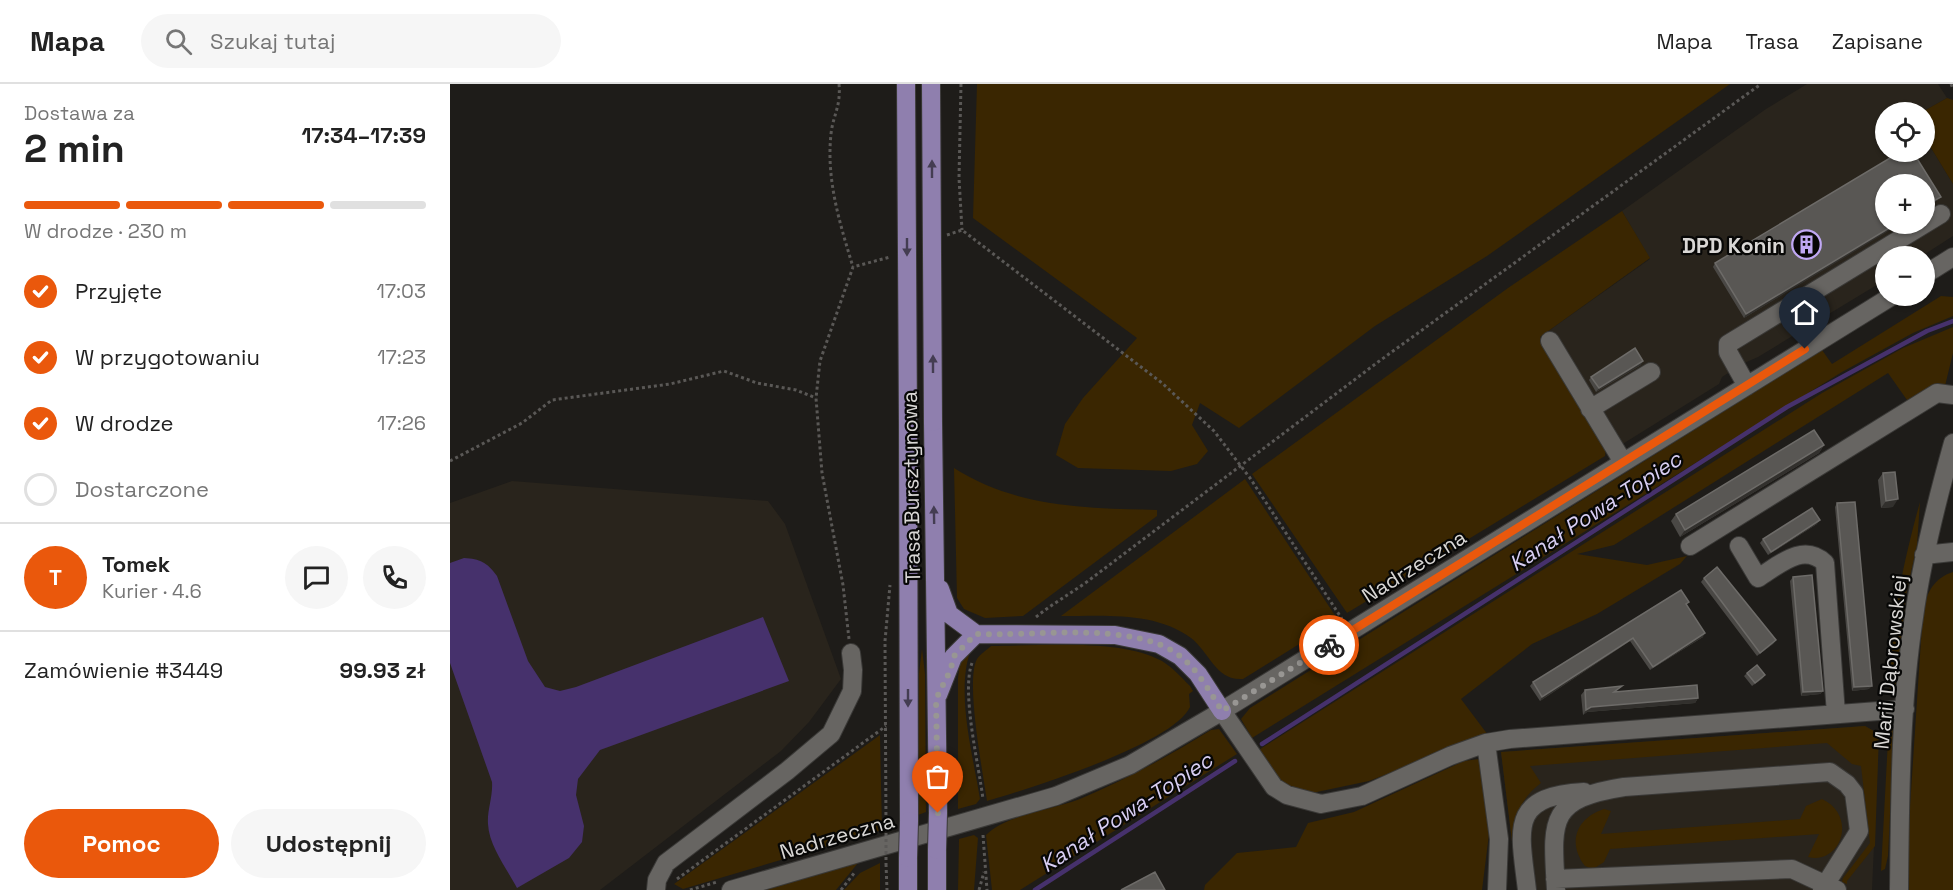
<!DOCTYPE html>
<html lang="pl">
<head>
<meta charset="utf-8">
<style>
  :root { --surface:#fff; --page:#f6f6f6; --text:#222; --muted:#767676; --line:#e0e0e0; --accent:#ea580c }
  body { margin:0; font-family:"Space Grotesk",sans-serif; background:var(--page); color:var(--text); height:100vh; display:flex; flex-direction:column; font-size:22px; white-space:nowrap }
  * { box-sizing:border-box; margin:0 }
  p { font-size:20px; color:var(--muted) }
  .icon { flex:none; width:33px; height:33px; fill:none; stroke:currentColor; stroke-width:2; stroke-linecap:round; stroke-linejoin:round }
  .map { position:relative; flex:1; overflow:hidden }
  .side { display:flex; flex-direction:column; background:var(--surface); width:450px }
  .side>* { flex:none }
  .buttons { position:absolute; left:1425px; top:18px; display:grid; gap:12px }
  .buttons a { display:grid; place-items:center; width:60px; height:60px; border-radius:50%; background:var(--surface); box-shadow:0 2px 4px #0004; font-size:30px }
  .pin { position:absolute; display:grid; place-items:center; width:51px; height:51px; color:#fff; margin:-62px -26px; border-radius:50% 50% 50% 0; rotate:-45deg; box-shadow:0 0 6px #0007 }
  .pin .icon { rotate:45deg }
  .courier { position:absolute; display:grid; place-items:center; width:60px; height:60px; margin:-30px; border:4px solid #ea580c; border-radius:50%; background:#fff; color:#222; box-shadow:0 2px 8px #0007 }
  .head em { font-style:normal; font-weight:700 }
  .head div { display:flex; flex-direction:column-reverse }
  .head { display:flex; align-items:center; justify-content:space-between; height:102px; padding:0 24px }
  h1 { font-size:39px; font-weight:700; line-height:45px }
  .bar { display:grid; grid-template-columns:repeat(4,1fr); gap:9px 6px; align-content:center; height:72px; padding:0 24px }
  .bar i { height:8px; border-radius:4px; background:var(--line) }
  .bar .active { background:var(--accent) }
  .bar p { grid-column:span 4 }
  .line { display:flex; align-items:center; gap:15px; padding:0 24px; border-top:2px solid var(--line) }
  .line div { flex:1 }
  .round { display:grid; place-items:center; flex:none; width:63px; height:63px; border-radius:32px; background:var(--page) }
  ol { padding:0 24px; list-style:none }
  li { display:flex; align-items:center; gap:18px; height:66px }
  li p { margin-inline-start:auto }
  li .icon { padding:6px; border-radius:50%; background:var(--accent); color:#fff; stroke-width:4 }
  li:last-child { color:var(--muted) }
  li i { width:33px; height:33px; border:3px solid var(--line); border-radius:50% }
  .cta { display:flex; gap:12px; margin-top:auto; padding:12px 24px }
  .cta a { flex:1; height:69px; border-radius:36px; background:var(--accent); color:#fff; font-size:24px; font-weight:700; line-height:69px; text-align:center }
  .cta a+a { background:var(--page); color:var(--text) }
  header { display:flex; align-items:center; gap:36px; box-sizing:border-box; height:84px; padding:0 30px; background:var(--surface); border-bottom:2px solid var(--line) }
  header strong { font-size:28px }
  nav { display:flex; gap:33px; margin-inline-start:auto; font-size:21px }
  .search { width:420px; height:54px; background:var(--page); display:flex; align-items:center; gap:15px; box-sizing:border-box; padding:0 21px; border-radius:33px; color:var(--muted); font-size:22px }
  main { display:flex; flex:1; min-height:0 }
  .map>svg:first-child { display:block }
</style>
</head>
<body>
<header>
<strong>Mapa</strong>
<div class="search"><svg class="icon" aria-label="search" viewBox="0 0 24 24"><circle cx="10" cy="10" r="6"/><path d="M15 15l6 6"/></svg>Szukaj tutaj</div>
<nav><a>Mapa</a><a>Trasa</a><a>Zapisane</a></nav>
</header>
<main>
<section class="side">
<div class="head"><div><h1>2 min</h1><p>Dostawa za</p></div><em>17:34–17:39</em></div>
<div class="bar"><i class="active"></i><i class="active"></i><i class="active"></i><i></i><p>W drodze · 230 m</p></div>
<ol>
<li><svg class="icon" aria-label="check" viewBox="0 0 24 24"><path d="M5 12l5 5 9-10"/></svg>Przyjęte<p>17:03</p></li>
<li><svg class="icon" aria-label="check" viewBox="0 0 24 24"><path d="M5 12l5 5 9-10"/></svg>W przygotowaniu<p>17:23</p></li>
<li><svg class="icon" aria-label="check" viewBox="0 0 24 24"><path d="M5 12l5 5 9-10"/></svg>W drodze<p>17:26</p></li>
<li><i></i>Dostarczone</li>
</ol>
<div class="line" style="height:108px"><b class="round" style="background:var(--accent);color:#fff">T</b><div><b>Tomek</b><p>Kurier · 4.6</p></div><a class="round"><svg class="icon" aria-label="chat" viewBox="0 0 24 24"><path d="M4 5h16v11H9l-5 4z"/></svg></a><a class="round"><svg class="icon" aria-label="phone" viewBox="0 0 24 24"><path d="M5 4h4l2 5-3 2q2 4 5 5l2-3 5 2v4C11 20 4 13 5 4z"/></svg></a></div>
<div class="line" style="height:78px"><div>Zamówienie #3449</div><b>99.93 zł</b></div>
<div class="cta"><a>Pomoc</a><a>Udostępnij</a></div>
</section>
<div class="map">
<svg width="1503" height="806" viewBox="0 0 1503 806">
  <rect width="100%" height="100%" fill="#1e1c19"/>
  <path fill="#29241c" fill-rule="evenodd" d="M1357,0H1488L1497,14L1472,28H1436V68H1474L1475,54L1503,100V152L1472,172H1436L1435,196L1308,273L1292,280L1272,293L1269,300L1171,361L1150,354L1090,253L1200,175L1172,127L1316,25ZM1436,100H1474V140H1436Z
    M62,397L318,417L335,440L391,595L359,638L331,667L150,806H0V419Z
    M1415,642L1429,650L1422,806H1068L1051,668Z"/>
  <path fill="#3a2601" d="M527,0H1280L1037,172L925,242L789,344L750,319L742,341L758,367L747,380L721,387L628,384L606,371L615,340L633,314L687,254L523,134Z
    M1497,14L1503,16V100L1475,54L1474,28H1472Z
    M1172,127L1200,174L1090,253L1156,364L1155,372L897,529L802,390L1058,204Z
    M1491,212L1503,213V232L1463,249L1392,288L802,654L791,635L800,624L1372,266L1382,280Z
    M1503,243V269L1495,302L1485,303L1457,316L1438,289L1164,461L1127,470L1197,481L1237,472L1230,480L1147,530L1082,560L1011,615L1038,651L919,697L862,709L835,706L807,667L1372,309L1453,264Z
    M504,384C567,424 636,424 707,426V432L573,532L535,534L514,525L507,514Z
    M795,395L888,536L793,595C766,597 760,569 741,554C705,527 654,532 611,532Z
    M1470,418L1467,461L1456,511L1447,603L1440,611C1437,552 1454,475 1470,418Z
    M1503,488V806H1458L1457,768L1473,526C1477,508 1484,494 1503,488Z
    M541,562C589,562 671,554 712,577C723,584 731,593 740,602L743,607L739,610L740,623C723,660 578,705 537,717C533,689 515,597 527,575C530,570 537,566 541,562Z
    M472,565L475,590L476,728L468,731L469,589Z
    M520,568C506,610 523,671 530,715L526,720L508,725V594L510,579Z
    M1439,637L1444,648L1438,772L1435,785L1431,787Z
    M1415,642L1429,650L1425,762L1397,797V800L1392,798L1393,794L1420,759L1411,682L1402,680L1377,659L1080,682L1091,699C1061,721 1062,751 1066,784C1067,791 1069,801 1068,806L1051,668Z
    M769,645L787,670L570,806H542L536,751C557,730 602,726 630,715C677,695 719,672 761,646Z
    M430,651L432,746L233,805L224,800Z
    M1029,675L1037,716L1039,750L1032,806H754L755,801L787,769L846,763L858,739L904,728L1014,677Z
    M1372,715C1408,732 1391,781 1358,773L1369,750L1160,765L1154,778L1143,785L1135,782C1117,759 1126,734 1154,725L1161,727L1151,750L1350,735L1356,722Z
    M524,751L528,754L524,806H508L509,755Z
    M408,779L386,806H316Z
    M430,779V806H394L410,789Z"/>
  <path fill="#46316c" d="M14,474C30,475 37,478 47,492L78,577L95,603L110,607L126,603L313,533L339,597L150,666L128,695L126,711L134,742L132,758L119,774L67,804C57,785 39,762 38,740C37,726 43,713 42,698L0,579V479Z"/>
  <g fill="none" stroke-linecap="round" stroke-linejoin="round">
    <path stroke="#46316c" stroke-width="4.5" d="M812,660L1337,323L1477,247L1503,237
      M585,806L785,677"/>
    <defs>
      <path id="minor" d="M1474,191L1503,173
        M1100,257L1173,378
        M1297,302L1278,268V260L1491,130
        M1140,325L1201,288
        M1240,462L1487,309L1503,311
        M1289,462L1308,494C1329,481 1353,458 1375,479L1386,630
        M1474,471L1503,468
        M772,627L824,703L837,711L871,720L912,712L1000,672L1036,659L1060,655L1455,625
        M1036,659L1049,755L1047,806
        M1105,795L1342,785L1387,806
        M206,806L207,796L216,779L337,687L381,650L402,607L403,586L401,569
        M281,806L606,712L680,681L762,633L1442,212
        M1077,806C1070,746 1058,712 1134,708
        M1106,806C1102,737 1097,715 1174,703L1380,688L1397,700L1404,709L1409,747L1372,806
        M1449,806C1450,715 1450,623 1464,533C1472,474 1487,416 1503,359"/>
      <path id="major" d="M458,338L459,737
        M483,338L488,729
        M490,505L499,530L526,550L665,551L709,560L730,572L748,590L772,627
        M488,611L503,573L526,550
        M487,766V806
        M458,774V806"/>
    </defs>
    <use href="#minor" stroke="#3a3937" stroke-width="20"/>
    <use href="#major" stroke="#3a3937" stroke-width="20"/>
    <path stroke="#5a5856" stroke-width="3" stroke-dasharray="3 3" stroke-linecap="butt" d="M389,0C391,23 383,31 381,50C376,96 390,140 403,183
      M511,0L509,94L512,146
      M1501,0L1503,5
      M497,151L512,146L712,299L764,347L800,394L892,535
      M0,377L72,339L102,316L220,300L274,287L307,299L346,306L366,314
      M586,533C602,520 620,510 638,497L928,278L1311,0
      M399,555L393,501L372,389L366,314L370,277L403,183L440,173
      M522,579C511,608 529,682 533,715
      M436,743L435,557L440,501
      M533,751L537,806
      M436,780L437,806
      M227,795L436,642
      M240,806L267,798
      M391,806L405,788
      M529,806L534,788"/>
    <use href="#minor" stroke="#676562" stroke-width="18"/>
    <use href="#major" stroke="#8f7fae" stroke-width="18"/>
    <defs>
      <path id="major-bridge" d="M456,0L458,338
        M481,0L483,338
        M487,766L488,729
        M458,774L459,737"/>
    </defs>
    <use href="#major-bridge" stroke="#3a3937" stroke-width="20" stroke-linecap="butt"/>
    <path stroke="#5a5856" stroke-width="3" stroke-dasharray="3 3" stroke-linecap="butt" d="M436,743V780"/>
    <use href="#major-bridge" stroke="#8f7fae" stroke-width="18"/>
  </g>
  <path fill="#4a4845" d="M1488,116L1294,234L1263,183L1265,179Z
    M1191,281L1146,308L1139,296L1141,293Z
    M1374,361L1369,369L1230,453L1221,437L1226,430Z
    M1433,389L1443,423L1431,424L1428,396Z
    M1387,419L1419,605L1402,607L1385,423Z
    M1367,440L1318,471L1310,459L1313,455Z
    M1343,493L1373,607L1370,610L1351,612L1340,497Z
    M1254,494L1326,556L1323,560L1307,572L1251,498Z
    M1237,521L1253,553L1200,586L1180,557L1090,617L1080,602L1083,598Z
    M1297,589L1315,591L1312,595L1302,602L1294,592Z
    M1135,606L1169,607L1248,614L1245,619L1137,628L1133,631L1131,611Z"/>
  <path fill="#32302d" d="M1491,113L1488,116L1474,124V122Z
    M1446,140H1450L1294,234L1296,230Z
    M1193,277L1191,281L1146,308L1149,304Z
    M1374,361L1369,369L1230,453L1235,446Z
    M1448,415L1443,423L1431,424L1436,417Z
    M1370,436L1367,440L1318,471L1321,468Z
    M1255,549L1253,553L1200,586L1203,583Z
    M1183,554L1180,557L1090,617L1092,613Z
    M1326,556L1323,560L1307,572L1310,569Z
    M1315,591L1312,595L1302,602L1305,599Z
    M1422,602L1419,605L1402,607L1404,603Z
    M1373,607L1370,610L1351,612L1353,608Z
    M1248,614L1245,619L1137,628L1133,631L1136,626L1141,623Z"/>
  <path fill="#595754" stroke="#6d6b68" stroke-width="1.5" d="M1450,68H1463L1491,113L1474,122V100H1436V140H1446L1296,230L1265,179Z
    M1185,264L1193,277L1149,304L1141,293Z
    M1364,346L1374,361L1235,446L1226,430Z
    M1445,388L1448,415L1436,417L1433,389Z
    M1405,418L1422,602L1404,603L1387,419Z
    M1362,424L1370,436L1321,468L1313,455Z
    M1267,483L1326,556L1310,569L1254,494Z
    M1362,491L1373,607L1353,608L1343,493Z
    M1231,506L1239,518L1236,520L1255,549L1203,583L1183,554L1092,613L1083,598Z
    M1307,581L1315,591L1305,599L1297,589Z
    M1247,601L1248,614L1141,623L1136,626L1135,606L1172,602L1164,608Z
    M705,788L715,806H671Z"/>
  <defs><path id="oneway-solid" d="M-6-.8H1V-3.2L6.5 0L1 3.2V.8H-6Z" transform="scale(1.5)"/></defs>
  <g fill="#443d52">
    <use href="#oneway-solid" transform="translate(482 85) rotate(-90)"/>
    <use href="#oneway-solid" transform="translate(457 163) rotate(90)"/>
    <use href="#oneway-solid" transform="translate(483 280) rotate(-90)"/>
    <use href="#oneway-solid" transform="translate(484 431) rotate(-91)"/>
    <use href="#oneway-solid" transform="translate(458 614) rotate(90)"/>
  </g>
  <g fill="none" stroke-linecap="round" stroke-linejoin="round">
    <path stroke="#989693" stroke-width="6" stroke-dasharray="0 10.8" d="M488,729L486,615L501,585L503,573L526,550C582,553 684,536 730,572C748,586 760,608 772,627L879,561"/>
    <path stroke="#ea580c" stroke-width="8" d="M879,561L1355,265"/>
  </g>
  <defs>
    <symbol id="building-ring" viewBox="-11 -11 22 22"><circle r="9.5" fill="#070706" stroke="#c0a8f4" stroke-width="1.5"/><path d="M-4-6H4V6H1V3H-1V6H-4ZM-2.5-4.3h1.7v1.8h-1.7ZM.8-4.3h1.7v1.8H.8ZM-2.5-1h1.7V.8h-1.7ZM.8-1h1.7V.8H.8Z" fill="#c0a8f4"/></symbol>
  </defs>
  <g fill-rule="evenodd">
    <use href="#building-ring" x="1340" y="144" width="33" height="33"/>
  </g>
  <g text-anchor="middle" dominant-baseline="central" stroke-width="4.5" stroke-linejoin="round" paint-order="stroke">
    <g font-size="21" font-weight="bold" fill="#d9d7d5" stroke="#070706" text-anchor="end">
      <text x="1335" y="161">DPD Konin</text>
    </g>
    <g font-size="21" fill="#d9d7d5" stroke="#070706">
      <text transform="translate(461 403) rotate(-91)">Trasa Bursztynowa</text>
      <text transform="translate(964 482) rotate(-32)">Nadrzeczna</text>
      <text transform="translate(1440 578) rotate(-84)">Marii Dąbrowskiej</text>
      <text transform="translate(387 752) rotate(-16)">Nadrzeczna</text>
    </g>
    <g font-size="22" font-style="italic" fill="#d8cef3" stroke="#070706">
      <text transform="translate(1145 427) rotate(-33)">Kanał Powa-Topiec</text>
      <text transform="translate(676 728) rotate(-33)">Kanał Powa-Topiec</text>
    </g>
  </g>
</svg>
<div class="buttons">
<a><svg class="icon" aria-label="locate" viewBox="0 0 24 24"><circle cx="12" cy="12" r="6"/><path d="M12 2v4M12 18v4M2 12h4M18 12h4"/></svg></a>
<a>+</a>
<a>−</a>
</div>
<div class="pin" style="left:488px;top:729px;background:#ea580c"><svg class="icon" aria-label="bag" viewBox="0 0 24 24"><path d="M5 8h14l-1 12H6zM9 8a3 3 0 0 1 6 0"/></svg></div>
<div class="pin" style="left:1355px;top:265px;background:#1f2937"><svg class="icon" aria-label="home" viewBox="0 0 24 24"><path d="M3 11l9-7 9 7M6 9v11h12V9"/></svg></div>
<div class="courier" style="left:879px;top:561px"><svg class="icon" aria-label="bike" viewBox="0 0 24 24"><circle cx="6" cy="16" r="4"/><circle cx="18" cy="16" r="4"/><path d="M6 16l4-8h5l3 8M10 8l3 8H6M13 5h3"/></svg></div>
</div>
</main>
</body>
</html>
